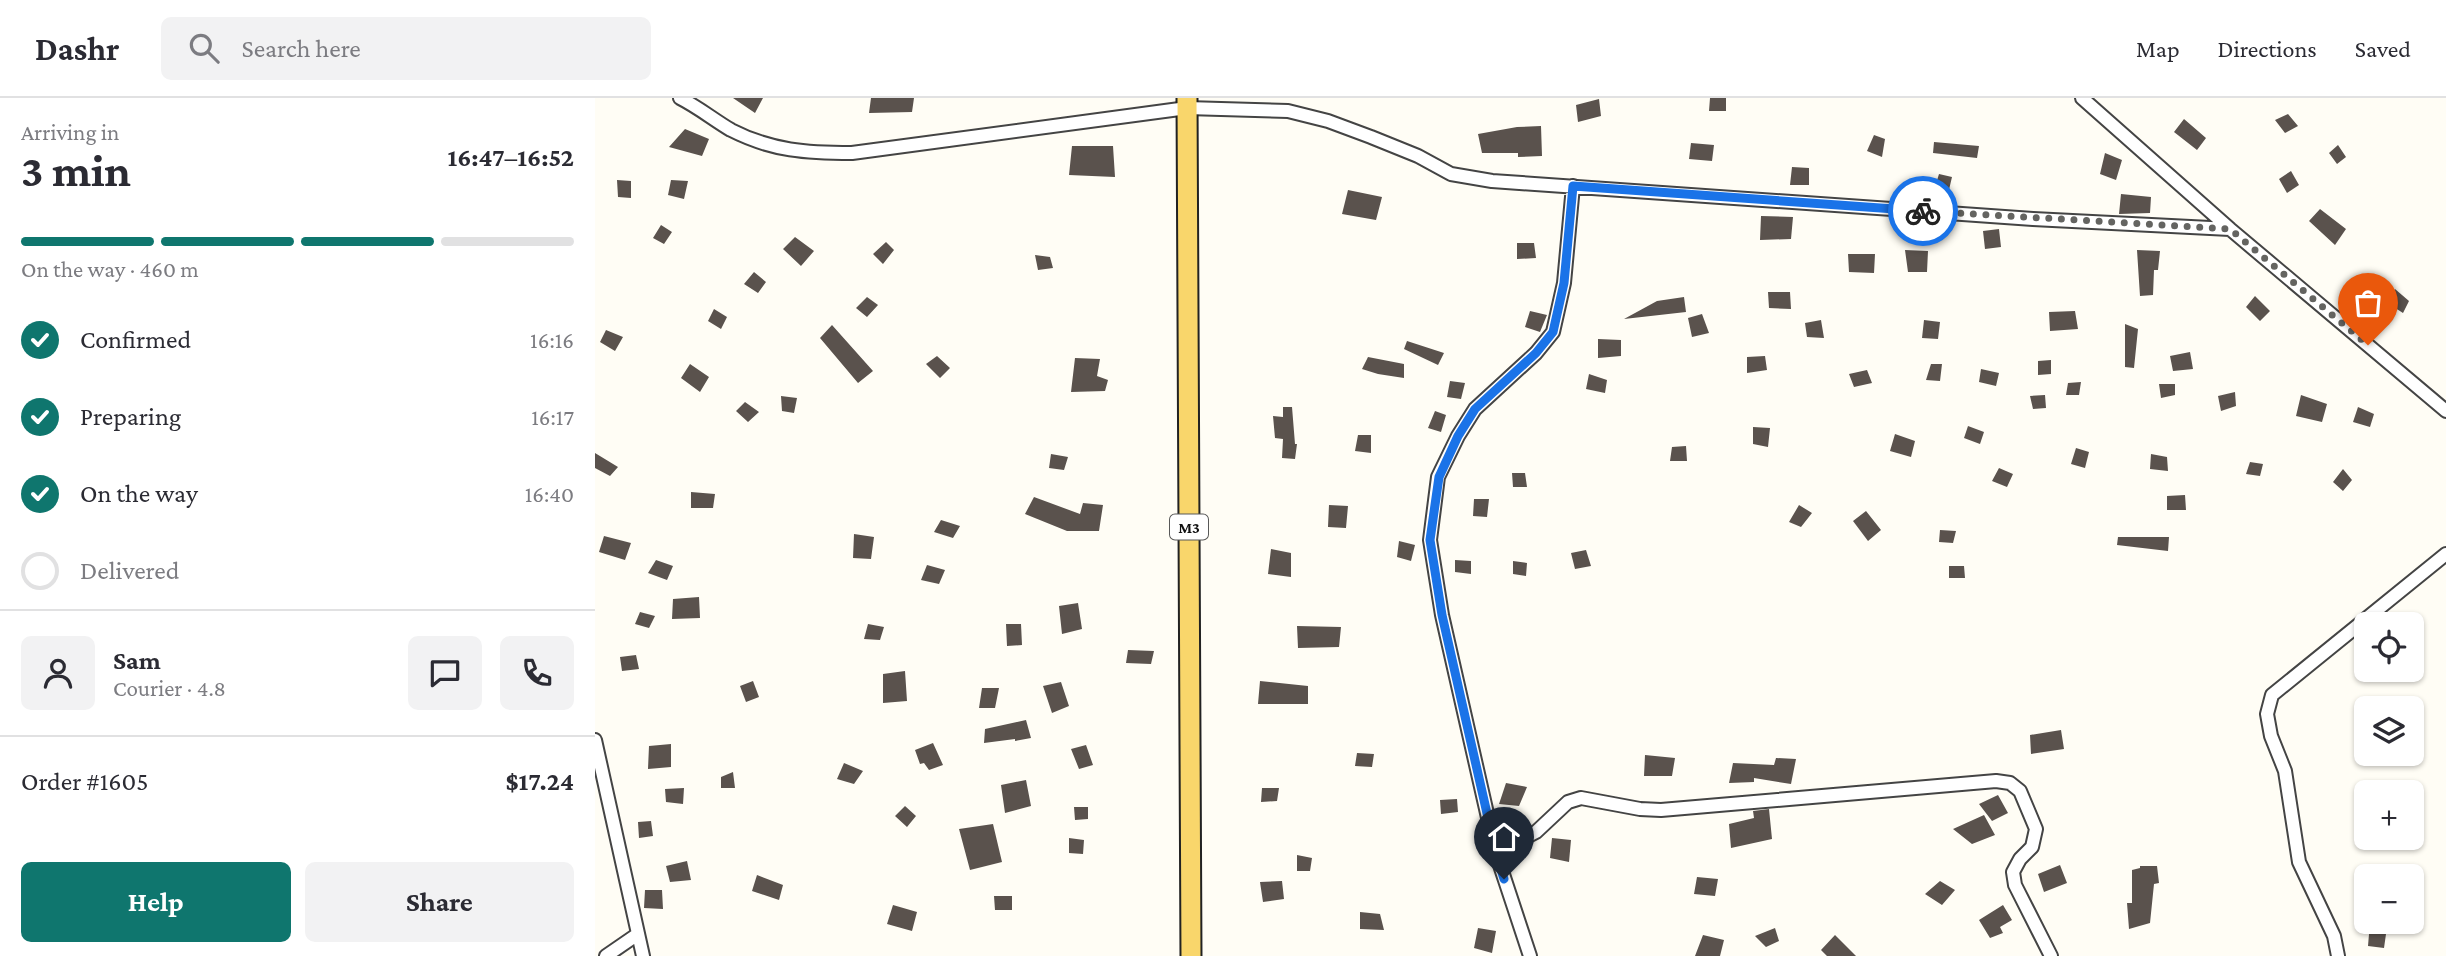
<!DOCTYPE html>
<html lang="en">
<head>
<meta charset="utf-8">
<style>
  :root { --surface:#fff; --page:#f2f2f3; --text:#2b2b33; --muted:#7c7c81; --line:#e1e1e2; --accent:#0f766e }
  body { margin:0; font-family:"Crimson Pro",serif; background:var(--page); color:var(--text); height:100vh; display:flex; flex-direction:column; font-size:26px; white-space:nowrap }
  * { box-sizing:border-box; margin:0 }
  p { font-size:23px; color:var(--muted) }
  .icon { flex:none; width:38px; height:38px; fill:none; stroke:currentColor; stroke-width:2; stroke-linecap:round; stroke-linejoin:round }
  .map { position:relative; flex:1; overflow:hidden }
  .panel { display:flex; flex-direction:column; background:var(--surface); width:595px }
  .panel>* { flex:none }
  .buttons { position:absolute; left:1759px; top:514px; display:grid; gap:14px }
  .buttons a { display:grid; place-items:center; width:70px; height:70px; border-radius:10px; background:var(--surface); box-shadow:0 2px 5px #0004; font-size:35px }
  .pin { position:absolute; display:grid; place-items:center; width:60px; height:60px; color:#fff; margin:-72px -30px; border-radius:50% 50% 50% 0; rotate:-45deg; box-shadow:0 0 7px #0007 }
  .pin .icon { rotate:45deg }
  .courier { position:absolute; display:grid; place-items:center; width:70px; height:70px; margin:-35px; border:5px solid #1a73e8; border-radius:50%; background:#fff; color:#222; box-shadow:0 2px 9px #0007 }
  .summary em { font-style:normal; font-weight:700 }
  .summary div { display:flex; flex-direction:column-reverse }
  .summary { display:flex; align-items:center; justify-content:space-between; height:119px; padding:0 21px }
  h1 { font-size:46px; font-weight:700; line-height:52px }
  .bar { display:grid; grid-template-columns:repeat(4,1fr); gap:10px 7px; align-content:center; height:84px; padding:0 21px }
  .bar i { height:9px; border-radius:5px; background:var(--line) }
  .bar .on { background:var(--accent) }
  .bar p { grid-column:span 4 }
  .line { display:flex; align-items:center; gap:18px; padding:0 21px; border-top:2px solid var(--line) }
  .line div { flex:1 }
  .round { display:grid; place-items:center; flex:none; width:74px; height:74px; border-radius:10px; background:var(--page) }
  ol { padding:0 21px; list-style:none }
  li { display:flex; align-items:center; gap:21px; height:77px }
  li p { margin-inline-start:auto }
  li .icon { padding:7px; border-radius:50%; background:var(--accent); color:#fff; stroke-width:4 }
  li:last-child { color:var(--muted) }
  li i { width:38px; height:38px; border:4px solid var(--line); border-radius:50% }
  .cta { display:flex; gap:14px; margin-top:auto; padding:14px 21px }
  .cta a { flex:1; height:80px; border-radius:10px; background:var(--accent); color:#fff; font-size:28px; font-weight:700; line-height:80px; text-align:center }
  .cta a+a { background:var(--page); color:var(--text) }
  header { display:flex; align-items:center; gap:42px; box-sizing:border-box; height:98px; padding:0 35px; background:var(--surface); border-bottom:2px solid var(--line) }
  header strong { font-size:33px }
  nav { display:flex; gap:38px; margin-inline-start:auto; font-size:24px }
  .search { width:490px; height:63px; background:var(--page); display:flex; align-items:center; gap:18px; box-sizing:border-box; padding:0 24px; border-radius:10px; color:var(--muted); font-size:26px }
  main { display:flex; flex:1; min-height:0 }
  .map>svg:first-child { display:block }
</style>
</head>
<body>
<header>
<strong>Dashr</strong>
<div class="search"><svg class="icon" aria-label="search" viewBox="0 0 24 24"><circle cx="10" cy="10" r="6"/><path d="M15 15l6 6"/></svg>Search here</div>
<nav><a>Map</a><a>Directions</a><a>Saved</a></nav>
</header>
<main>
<section class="panel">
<div class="summary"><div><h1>3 min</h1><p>Arriving in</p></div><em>16:47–16:52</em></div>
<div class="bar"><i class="on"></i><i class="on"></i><i class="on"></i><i></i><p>On the way · 460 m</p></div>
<ol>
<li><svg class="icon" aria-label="check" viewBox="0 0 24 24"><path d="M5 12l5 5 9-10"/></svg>Confirmed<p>16:16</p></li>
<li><svg class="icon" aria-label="check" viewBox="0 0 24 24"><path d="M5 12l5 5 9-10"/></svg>Preparing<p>16:17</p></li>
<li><svg class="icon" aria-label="check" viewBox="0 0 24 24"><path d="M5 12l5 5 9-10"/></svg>On the way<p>16:40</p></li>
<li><i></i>Delivered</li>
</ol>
<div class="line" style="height:126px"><a class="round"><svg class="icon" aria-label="person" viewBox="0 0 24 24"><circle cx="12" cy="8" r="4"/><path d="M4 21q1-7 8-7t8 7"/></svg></a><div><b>Sam</b><p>Courier · 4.8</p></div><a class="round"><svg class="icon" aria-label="chat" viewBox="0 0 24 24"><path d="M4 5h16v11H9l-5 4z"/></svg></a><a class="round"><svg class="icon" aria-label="phone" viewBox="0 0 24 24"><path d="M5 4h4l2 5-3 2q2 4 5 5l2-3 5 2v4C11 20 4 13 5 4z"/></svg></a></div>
<div class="line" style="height:91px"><div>Order #1605</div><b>$17.24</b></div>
<div class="cta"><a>Help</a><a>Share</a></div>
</section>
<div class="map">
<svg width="1851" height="858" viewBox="0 0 1851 858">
  <rect width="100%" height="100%" fill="#fffdf5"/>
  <path fill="#5a524d" d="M138,0H168L160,15Z
    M276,0H319L317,14L274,15Z
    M1115,0H1131V13H1114Z
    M1004,1L1006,18L983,24L981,7Z
    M1693,16L1703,28L1690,35L1680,22Z
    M1589,21L1611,40L1602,52L1579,34Z
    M946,28L947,58L923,59V55H887L883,36L922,29Z
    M90,31L114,41L107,58L74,49Z
    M1279,37L1290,41L1287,59L1272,53Z
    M1339,44L1384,48L1382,60L1338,55Z
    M1096,45L1119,47L1117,63L1094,61Z
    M1743,47L1751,59L1742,66L1734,55Z
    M477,48H518L520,79L474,77Z
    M1510,55L1527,62L1521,82L1505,76Z
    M1197,69L1214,70V87H1195Z
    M1696,73L1704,87L1692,95L1684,81Z
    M1344,76L1357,79L1353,96L1339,92Z
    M22,82L36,83V100L23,99Z
    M76,82L93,83L89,101L73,97Z
    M753,92L787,99L781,122L747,116Z
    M1526,96L1556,99L1555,115L1524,116Z
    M1725,111L1751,131L1740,147L1714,123Z
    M1166,118L1198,119L1196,141L1165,142Z
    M66,127L77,134L69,146L58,140Z
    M1404,131L1406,149L1390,151L1388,133Z
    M200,139L219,153L206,168L188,151Z
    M291,144L299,152L288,166L278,156Z
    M922,145H939L941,160L922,161Z
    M1310,152L1333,153L1332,174H1313Z
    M1542,152L1565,153L1563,172H1559L1558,197L1545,198Z
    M1253,156H1280L1279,175L1254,174Z
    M440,157L455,159L458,170L443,172Z
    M159,174L171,184L163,195L149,186Z
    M1800,191L1814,203L1808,215L1791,204Z
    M1173,194H1195L1196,211L1174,210Z
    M1660,198L1675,213L1665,223L1651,209Z
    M272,199L283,207L272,219L261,210Z
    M1089,199L1091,214L1029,221L1062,203Z
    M119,211L132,219L126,231L113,223Z
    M935,213L952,217L945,234L930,229Z
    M1480,213L1483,231L1455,233L1454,214Z
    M1107,216L1114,235L1097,239L1093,220Z
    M1226,222L1229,240L1212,239L1210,225Z
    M1329,222L1345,224L1343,241L1327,240Z
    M1530,226L1543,231L1539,270L1530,269Z
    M237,227L278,273L263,285L225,240Z
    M11,232L28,239L20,253L5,244Z
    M1003,241L1026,242V258L1003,260Z
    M812,243L849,255L843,267L809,251Z
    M1595,254L1598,271L1578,273L1575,258Z
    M342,258L355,270L345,280L331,266Z
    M1170,258L1172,272L1152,275V259Z
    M773,259L809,266V280L783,276L767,271Z
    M480,260L505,261L502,278L513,282L510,293L476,294Z
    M1456,262V276L1443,277V263Z
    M95,266L114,279L105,294L86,280Z
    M1336,266H1347L1345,283L1331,282Z
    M1386,271L1404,275L1401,288L1384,284Z
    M1272,272L1277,285L1259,289L1254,276Z
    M994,276L1012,282L1010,295L991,291Z
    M855,283L870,285L866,301L852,299Z
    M1486,284L1484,297H1471L1473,285Z
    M1564,286H1580V297L1566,300Z
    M1640,294L1641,308L1626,313L1623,298Z
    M1450,297L1451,310L1438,311L1435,298Z
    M1706,297L1732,306L1727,324L1701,318Z
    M186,298L202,300L199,315L187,313Z
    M150,304L164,314L153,324L141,313Z
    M688,309H697L700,346H702L700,361L687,360L688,341L680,340L678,318L688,319Z
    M1763,309L1779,316L1775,329L1758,324Z
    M840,313L851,317L846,334L833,330Z
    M1373,328L1389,334L1385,346L1369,340Z
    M1158,329L1175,330L1173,349L1158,346Z
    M1300,336L1320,343L1316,359L1295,353Z
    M763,337H776V355L760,353Z
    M1091,348L1092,363H1075L1077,349Z
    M1481,350L1494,354L1490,370L1476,366Z
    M0,355L23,369L15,378L0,370Z
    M456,356L473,359L469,372L454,370Z
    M1556,356L1572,359L1573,373L1555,371Z
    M1655,364L1668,366L1665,378L1651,376Z
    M1404,370L1418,376L1412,389L1397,383Z
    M1748,371L1757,382L1748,393L1738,384Z
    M917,375H930L932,389H918Z
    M96,394L120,396L118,410H96Z
    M1590,397L1591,412H1572V398Z
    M439,399L485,416L488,405L508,407L504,433H472L430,416Z
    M879,401H894L892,419L878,418Z
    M734,407L753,408L751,430L733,429Z
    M1204,407L1217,415L1206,429L1194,424Z
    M1271,413L1286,432L1273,443L1258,423Z
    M346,422L365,428L358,440L339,434Z
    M1345,432L1361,433L1358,445L1344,444Z
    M259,436L279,439L276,461L258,460Z
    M9,438L36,445L30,462L4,454Z
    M1523,439H1574L1573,453L1522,447Z
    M804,443L820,447L816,463L802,459Z
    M676,451L696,455V479L673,476Z
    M991,452L996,468L980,471L976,455Z
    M61,462L78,468L72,482L53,475Z
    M860,462L876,463V476L860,474Z
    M918,463L932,465L931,478L918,476Z
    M332,467L350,472L344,486L326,482Z
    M1354,468H1369L1370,480H1354Z
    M104,499L105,520L77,521L78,501Z
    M483,505L487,531L467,536L464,508Z
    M45,514L60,518L54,530L40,526Z
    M273,526L289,529L285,542L269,541Z
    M411,526H426L427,547L412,548Z
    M702,528L746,529L744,549L703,550Z
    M533,552L559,553L556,566L531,565Z
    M41,557L44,571L27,573L25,559Z
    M310,573L312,603L288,605V576Z
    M158,583L164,599L151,604L145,588Z
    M665,583L713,588V606H663Z
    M466,584L474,608L457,615L448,588Z
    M387,590H404L400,610H384Z
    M431,622L436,640L420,643V641L389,645L390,631Z
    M1466,632L1469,651L1436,656L1435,637Z
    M338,645L348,667L334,672L329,665L325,666L320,652Z
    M76,646V669L53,671L54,648Z
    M491,647L498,667L484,671L476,651Z
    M762,655L779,656L777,669L760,668Z
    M1050,657L1080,660L1077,678H1049Z
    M1181,660L1201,661L1196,686L1159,680V684L1134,685L1138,665L1179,667Z
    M249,665L268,673L259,686L242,681Z
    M138,674L140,690H126V679Z
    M431,682L436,708L410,715L406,687Z
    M911,685L932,689L924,708L904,706Z
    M89,690L88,706L71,704L70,691Z
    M667,690H684L682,703L666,704Z
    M1403,697L1413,715L1397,723L1384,706Z
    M862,701L863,714L846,716L845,702Z
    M310,708L321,718L312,729L300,718Z
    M479,709H493V721L480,722Z
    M1174,711L1177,741L1136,750L1134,726L1159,720L1158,713Z
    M1389,717L1400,737L1377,746L1358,731Z
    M56,723L58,738L44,740L43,724Z
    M398,726L407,764L375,772L364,731Z
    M474,740L489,742L488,756L474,755Z
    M957,740L976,742L974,764L955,760Z
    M702,757L717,760L715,773H702Z
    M92,763L96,782L75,784L71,768Z
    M1465,767L1472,785L1449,794L1443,776Z
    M1545,768H1562L1564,785L1559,786L1555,825L1534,831L1532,805H1537V772L1545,770Z
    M162,777L188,787L184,802L157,793Z
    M1102,779L1123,781L1120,798L1099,796Z
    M687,783L689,801L668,804L665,784Z
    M1345,783L1360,792L1347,807L1330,796Z
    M50,792H67L68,811L49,810Z
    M399,798H417V812H400Z
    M298,807L322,814L317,833L292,826Z
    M1408,807L1417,822L1405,829L1408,835L1395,840L1384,822Z
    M765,814L785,816L789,832L765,831Z
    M883,830L901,833L897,855L879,850Z
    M1180,830L1184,843L1171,849L1160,838Z
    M1774,836H1791L1789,850L1773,848Z
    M1108,837L1129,842L1125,858H1100Z
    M1240,837L1261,858H1232L1226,852Z"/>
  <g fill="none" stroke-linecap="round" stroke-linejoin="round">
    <defs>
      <path id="street" d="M85,0C103,9 119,22 136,32C177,53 212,55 257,55L592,10L693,13L733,23L776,39L823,58L856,76L897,83L1438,121L1635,131
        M1487,0L1635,131L1851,313
        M0,642L48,858
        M901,755L941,734L973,704L986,700L1045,711L1066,712L1401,683L1415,685L1425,693L1441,731L1437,749L1425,761L1418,774L1420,787L1456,858
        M11,858L43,836
        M935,858L901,755L847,517L835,442L843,379L863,338L880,311L941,255L958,234L969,185L978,88
        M1743,858L1739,838L1704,764L1690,673L1676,638L1672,616L1677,597L1851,456"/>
      <path id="primary" d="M592,0L596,858"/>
    </defs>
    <use href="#street" stroke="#444" stroke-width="16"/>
    <use href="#primary" stroke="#222" stroke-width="23"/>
    <use href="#street" stroke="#fff" stroke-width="12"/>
    <use href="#primary" stroke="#f9d66b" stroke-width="19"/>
  </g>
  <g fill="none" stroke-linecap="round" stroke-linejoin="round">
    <path stroke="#646461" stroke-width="7" stroke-dasharray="0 12.6" d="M1328,113L1635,131L1773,247"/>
    <path stroke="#1a73e8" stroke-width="9" d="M909,781L901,755L847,517L835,442L844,379L863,338L880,311L941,255L958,234L969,185L978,88L1328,113"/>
  </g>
  <g text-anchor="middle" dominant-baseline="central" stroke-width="7" stroke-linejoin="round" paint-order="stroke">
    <rect fill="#fff" stroke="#585858" stroke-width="2" x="575" y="416.5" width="38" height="25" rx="5"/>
    <g font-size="16" font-weight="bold" fill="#111">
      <text x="594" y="429">M3</text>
    </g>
  </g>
</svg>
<div class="buttons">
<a><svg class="icon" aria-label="locate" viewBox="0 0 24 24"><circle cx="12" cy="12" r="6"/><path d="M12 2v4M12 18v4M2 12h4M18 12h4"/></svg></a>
<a><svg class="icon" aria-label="layers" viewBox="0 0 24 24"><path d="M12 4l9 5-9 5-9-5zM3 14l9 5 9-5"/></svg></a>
<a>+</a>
<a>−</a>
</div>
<div class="pin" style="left:1773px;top:247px;background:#ea580c"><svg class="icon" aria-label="bag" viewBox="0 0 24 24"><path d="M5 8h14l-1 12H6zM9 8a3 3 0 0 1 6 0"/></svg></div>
<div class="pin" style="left:909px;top:781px;background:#1f2937"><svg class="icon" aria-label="home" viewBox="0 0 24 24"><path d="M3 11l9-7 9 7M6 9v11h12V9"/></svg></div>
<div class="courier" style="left:1328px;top:113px"><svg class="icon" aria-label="bike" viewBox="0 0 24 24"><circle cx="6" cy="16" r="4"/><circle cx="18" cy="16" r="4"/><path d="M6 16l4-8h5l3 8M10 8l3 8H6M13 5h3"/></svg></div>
</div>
</main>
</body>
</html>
